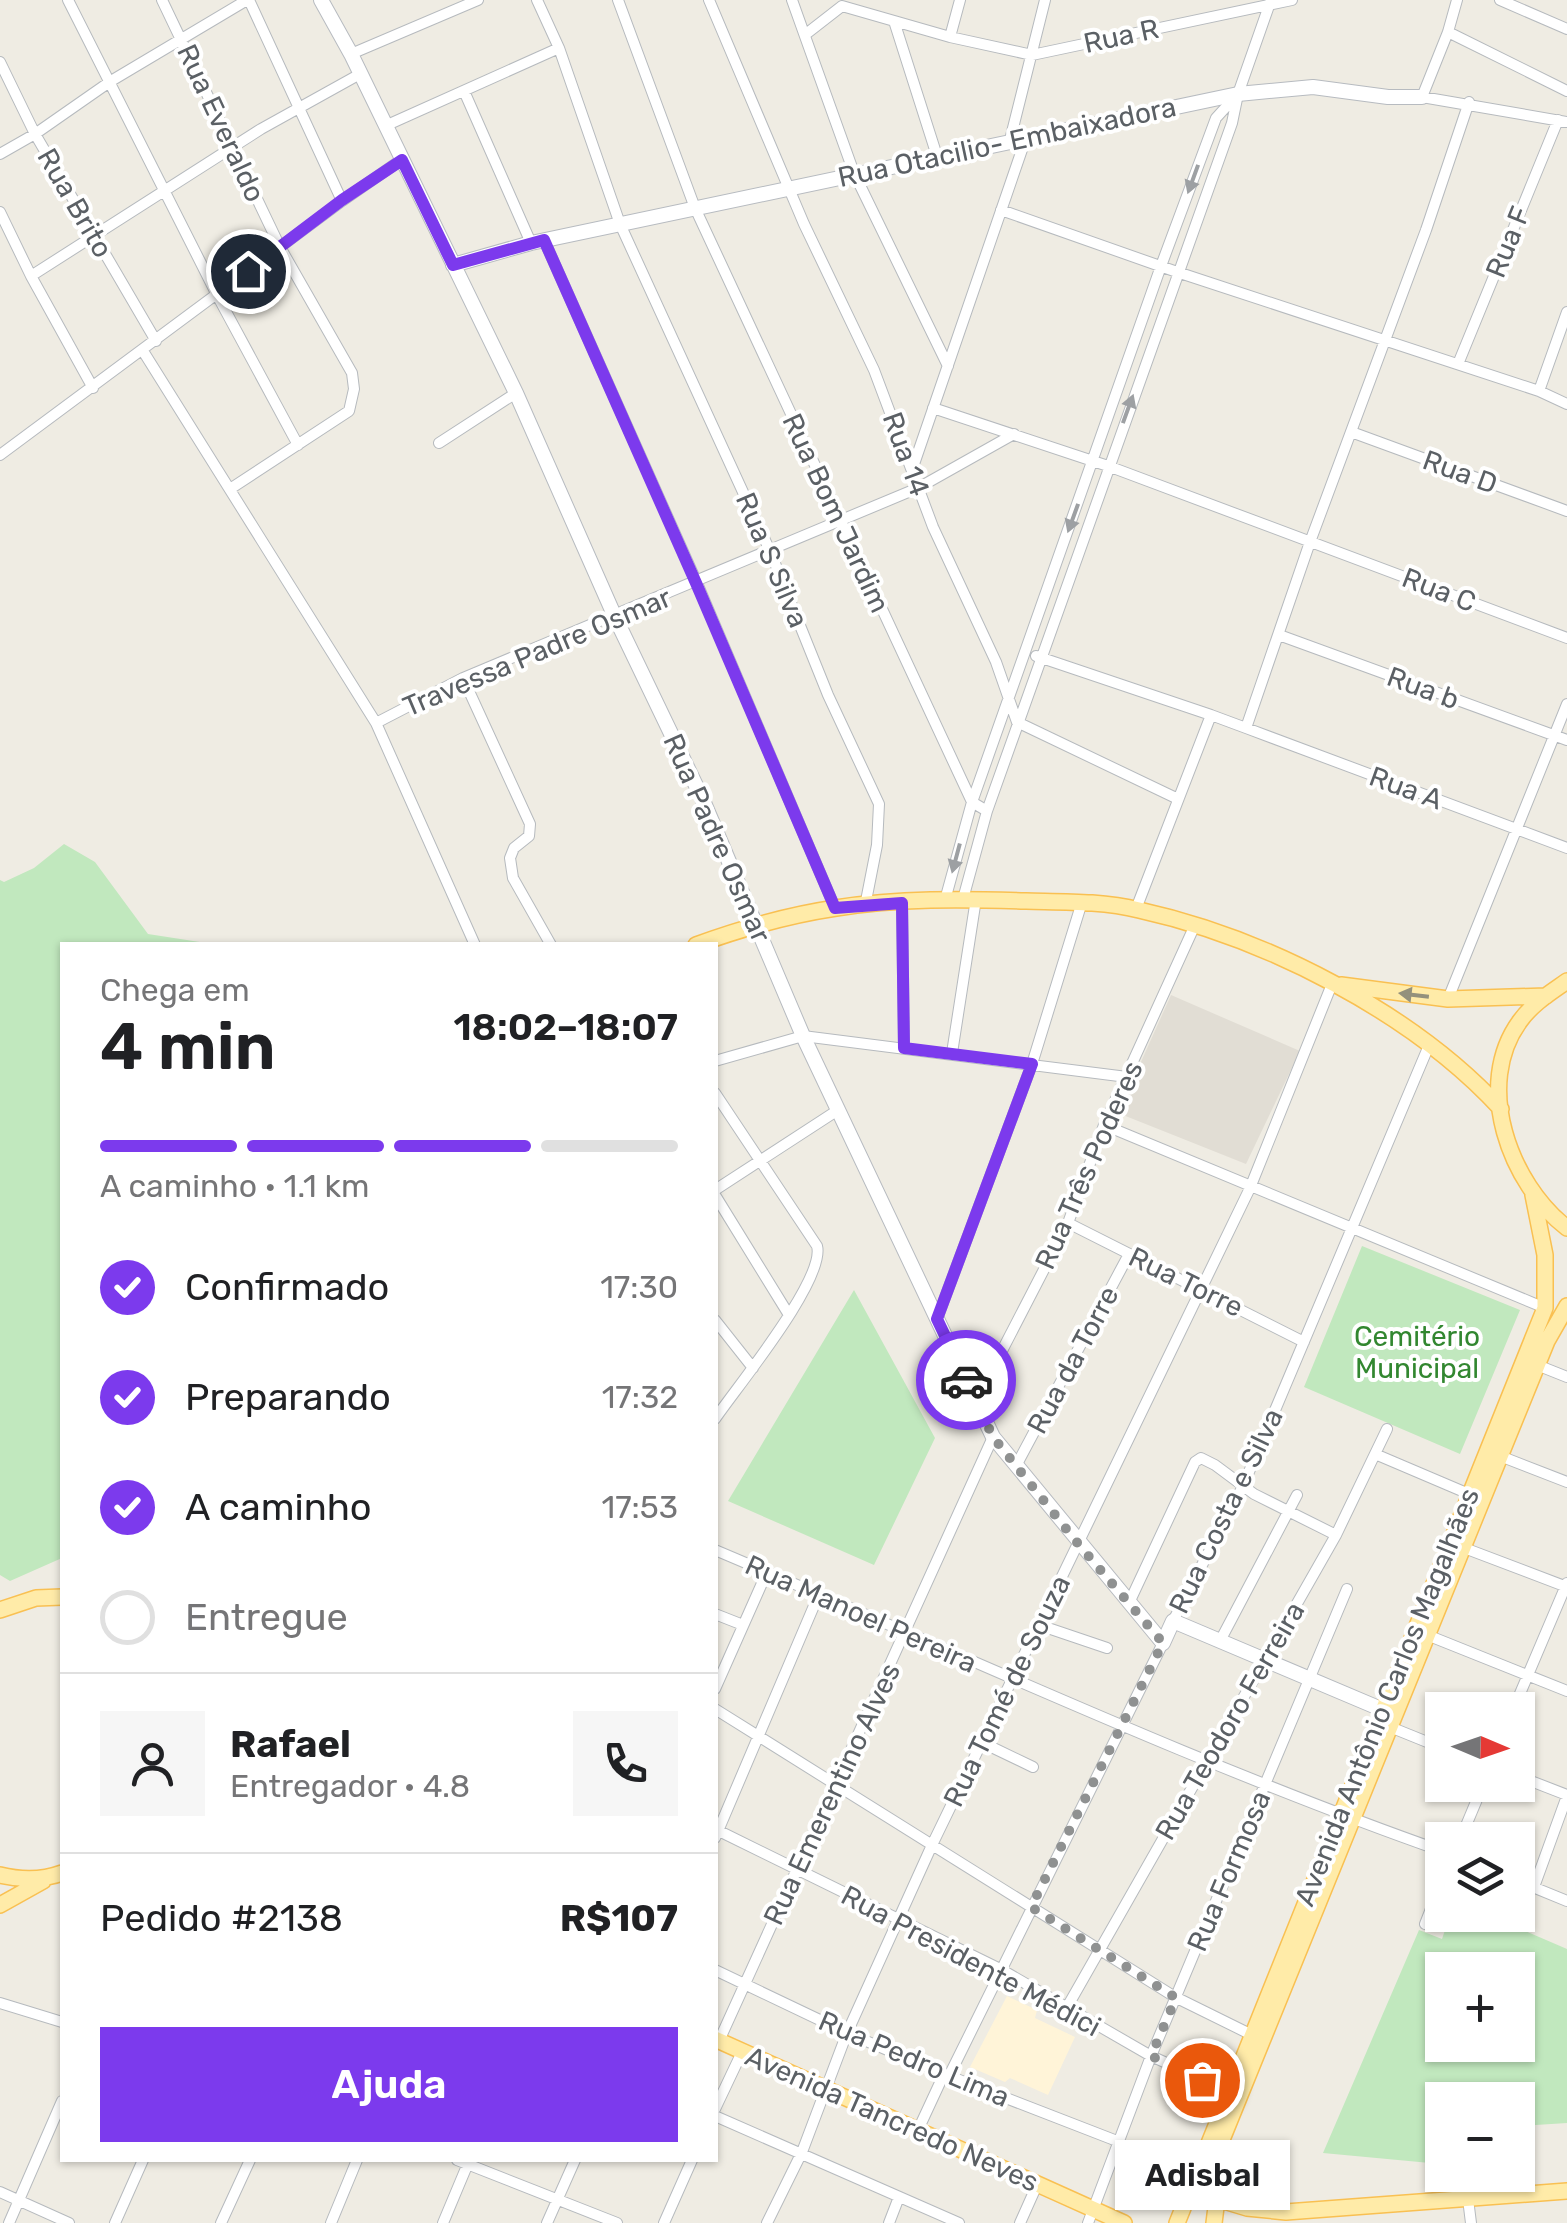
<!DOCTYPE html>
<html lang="pt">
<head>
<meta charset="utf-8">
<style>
  :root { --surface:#fff; --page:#f6f6f6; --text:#202124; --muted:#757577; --line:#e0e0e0; --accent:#7c3aed }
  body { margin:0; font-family:Rubik,sans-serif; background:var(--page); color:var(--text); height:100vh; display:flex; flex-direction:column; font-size:38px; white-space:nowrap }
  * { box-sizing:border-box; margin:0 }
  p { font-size:32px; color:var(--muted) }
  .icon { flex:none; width:55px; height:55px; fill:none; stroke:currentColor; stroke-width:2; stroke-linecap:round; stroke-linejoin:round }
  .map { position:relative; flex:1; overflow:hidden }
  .sheet { position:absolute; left:60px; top:942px; width:658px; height:1220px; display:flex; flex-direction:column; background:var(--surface); border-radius:0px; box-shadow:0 2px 8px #0004 }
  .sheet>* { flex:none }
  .needle { width:65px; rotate:92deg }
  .controls { position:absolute; left:1425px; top:1692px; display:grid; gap:20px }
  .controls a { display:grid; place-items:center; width:110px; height:110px; border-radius:0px; background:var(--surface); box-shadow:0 2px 8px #0004; font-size:50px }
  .pin { position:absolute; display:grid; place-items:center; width:85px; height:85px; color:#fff; margin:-42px; border:5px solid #fff; border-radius:50%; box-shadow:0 2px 10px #0007 }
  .courier { position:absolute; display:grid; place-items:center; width:100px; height:100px; margin:-50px; border:8px solid #7c3aed; border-radius:50%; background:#fff; color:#222; box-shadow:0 2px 12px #0007 }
  .bubble { position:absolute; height:70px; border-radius:0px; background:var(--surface); box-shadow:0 2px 8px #0004; font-size:32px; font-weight:600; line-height:70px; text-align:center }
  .headline em { font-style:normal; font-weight:600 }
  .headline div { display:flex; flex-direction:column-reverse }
  .headline { display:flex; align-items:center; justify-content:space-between; height:170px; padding:0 40px }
  h1 { font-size:65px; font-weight:600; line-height:75px }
  .bar { display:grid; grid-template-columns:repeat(4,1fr); gap:15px 10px; align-content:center; height:120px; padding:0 40px }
  .bar i { height:12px; border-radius:8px; background:var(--line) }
  .bar .selected { background:var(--accent) }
  .bar p { grid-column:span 4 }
  .line { display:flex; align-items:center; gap:25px; padding:0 40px; border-top:2px solid var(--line) }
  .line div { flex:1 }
  .round { display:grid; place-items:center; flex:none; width:105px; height:105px; border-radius:0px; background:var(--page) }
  ol { padding:0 40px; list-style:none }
  li { display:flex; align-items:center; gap:30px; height:110px }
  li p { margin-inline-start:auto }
  li .icon { padding:10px; border-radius:50%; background:var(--accent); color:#fff; stroke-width:4 }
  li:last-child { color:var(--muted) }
  li i { width:55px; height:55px; border:5px solid var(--line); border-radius:50% }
  .button { display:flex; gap:20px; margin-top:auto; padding:20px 40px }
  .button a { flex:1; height:115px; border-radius:0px; background:var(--accent); color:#fff; font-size:40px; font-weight:600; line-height:115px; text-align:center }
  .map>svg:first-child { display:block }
</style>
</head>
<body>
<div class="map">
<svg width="1567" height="2223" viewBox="0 0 1567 2223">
  <rect width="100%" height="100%" fill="#efece3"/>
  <path fill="#fff4d8" d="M1007,1996L1037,2010L1035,2018L1075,2037L1048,2095L1010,2078L1005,2082L970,2067Z"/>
  <path fill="#e1ddd4" d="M1171,995L1300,1051L1246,1164L1118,1113Z"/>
  <path fill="#c1e8be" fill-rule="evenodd" d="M64,844L95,862L148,934L219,945H62V1558L10,1581L0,1575V880L4,882L34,868Z
    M1362,1246L1520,1310L1460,1454L1304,1387Z
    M854,1290L935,1438L874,1565L728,1501Z
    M1450,1915H1488L1567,1949V2123L1518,2126V2100H1442V2145L1433,2144L1430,2163L1323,2153L1419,1930L1442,1939ZM1518,1970V2045H1442V1970Z"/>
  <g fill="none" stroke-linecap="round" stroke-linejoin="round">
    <defs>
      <path id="street" d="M68,0L217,295L298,445
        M162,0L280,247L352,373L354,389L349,411L230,489
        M249,0L342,201
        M537,0L559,48L620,224L770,551L828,695L879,804L877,845L865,906
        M618,0L695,208L972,802L987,811
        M709,0L804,224L874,370L933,527L996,662L1017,722L1176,798
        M792,0L854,173L948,366
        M1457,0L1448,32L1422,97L1567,122
        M1500,0L1567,29
        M894,21L937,156
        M1448,32L1567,91
        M806,34L842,6L950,37L1032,55L1292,0
        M950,37L960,0
        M351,54L478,0
        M0,62L35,134L156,341
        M464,91L531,243
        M385,126L559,48
        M1010,140L1045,0
        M0,154L35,134L111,81L247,0
        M1001,210L1177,272L1539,391L1567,404
        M0,212L31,276L93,388
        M544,240L697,583L835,908
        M31,276L261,129L360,74
        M143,351L376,723L475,945
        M1458,364L1558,120
        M1539,391L1567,312
        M933,408L1108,466L1567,638
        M1354,433L1567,511
        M439,443L516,393
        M0,455L342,201L401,160
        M912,470L1026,138
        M1279,635L1567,740
        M1036,656L1211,715
        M463,678L530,824L529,836L514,848L510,858L513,878L551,945
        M376,723L463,678L918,488L1014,434
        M1246,728L1567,848
        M963,899L987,811L1232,123L1238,94L1271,0
        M945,900L972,802L1161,266L1216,118L1237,95
        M902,903L904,1048
        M1136,909L1211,715L1246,728L1310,542L1426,230L1469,102
        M1448,999L1567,704
        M952,1053L976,899
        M715,1061L803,1036L1127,1077
        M715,1093L817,1246C826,1279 736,1388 715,1419
        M1104,1125L1545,1308
        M715,1190L838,1110
        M715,1195L789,1315
        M1068,1223L1304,1342
        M937,1319L1032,1064L1082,902
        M715,1320L753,1368
        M1537,1365L1567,1377
        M976,1401L1068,1223L1104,1125L1195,925
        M1375,1454L1469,1494
        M1500,1456L1567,1482
        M1016,1466L1129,1254
        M1459,1546L1567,1587
        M715,1550C957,1652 1195,1764 1442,1851
        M1129,1603L1195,1462L1201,1458L1215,1465L1254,1494L1336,1535
        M715,1614L743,1625
        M1173,1621L1243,1486L1430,1043
        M1039,1625L1107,1648
        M1427,1635L1567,1691
        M1220,1641L1297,1495
        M715,1689L767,1572
        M715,1709L1175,1997L1256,2037
        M1513,1710L1567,1583
        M1390,1727L1442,1748
        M981,1742L1033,1767
        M1518,1776L1567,1795
        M715,1829L1002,1970L1151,2056L1228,2091
        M715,1838L819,1594
        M1460,1840L1483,1785
        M1518,1881L1567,1901
        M1534,1887L1567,1796
        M1425,1924L1442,1881
        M715,1970L847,2033L949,2076L1117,2141
        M0,2003L62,2022
        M1066,2009L1336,1535L1387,1429
        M719,2041L993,1437
        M949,2076L1163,1643
        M715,2109L742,2052
        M715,2116L959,2223
        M918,2130L944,2074
        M457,2160L617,2223
        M0,2192L69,2223
        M1468,2199L1471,2223
        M9,2223L62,2101
        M115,2223L143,2160
        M221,2223L250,2160
        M331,2223L357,2160
        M443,2223L469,2161
        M547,2223L575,2160
        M664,2223L692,2160
        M767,2223L802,2152L847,2033L932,1845L1250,1188L1332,984
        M889,2223L899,2197
        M1020,2223L1037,2185
        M1088,2223L1151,2056L1347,1589"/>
      <path id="secondary" d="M321,0L351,54L516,393L615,617L702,798L803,1036L993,1437L1163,1643L1173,1621L1381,1709
        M453,265L531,243L1238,94L1313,87L1388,97H1422"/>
      <path id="primary" d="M696,945C740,929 789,915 836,908C898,898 963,899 1026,901C1063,902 1102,901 1139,910C1266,938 1413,1013 1501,1109
        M1567,981C1550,993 1532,1004 1520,1021C1473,1085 1510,1184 1567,1228
        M1341,985L1448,999L1546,996
        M0,1610L36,1598L62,1597
        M0,1875C20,1880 43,1880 62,1873
        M0,1905L43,1881
        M715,2039L1124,2223
        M1189,2193L1545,1308V1255L1533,1195
        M1212,2196L1214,2168L1221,2142L1547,1341L1567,1306
        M1217,2199L1247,2208L1286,2212L1567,2191
        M1177,2223L1189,2193L1209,2194L1217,2199L1214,2223"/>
    </defs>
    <use href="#street" stroke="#b6babe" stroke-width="12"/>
    <use href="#secondary" stroke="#b7bbc0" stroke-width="16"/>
    <use href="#primary" stroke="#f9c052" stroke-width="18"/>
    <use href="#street" stroke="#fff" stroke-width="10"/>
    <use href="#secondary" stroke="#fff" stroke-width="14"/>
    <use href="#primary" stroke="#ffeba8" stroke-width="15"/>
  </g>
  <defs><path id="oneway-solid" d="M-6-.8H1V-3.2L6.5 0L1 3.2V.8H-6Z" transform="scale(2.5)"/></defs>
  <g fill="#9da0a3">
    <use href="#oneway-solid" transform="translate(1193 179) rotate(110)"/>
    <use href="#oneway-solid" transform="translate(1128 409) rotate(-70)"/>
    <use href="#oneway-solid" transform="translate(1073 518) rotate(110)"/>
    <use href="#oneway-solid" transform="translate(956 858) rotate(105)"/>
  </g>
  <use fill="#94917c" href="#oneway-solid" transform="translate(1414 995) rotate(-173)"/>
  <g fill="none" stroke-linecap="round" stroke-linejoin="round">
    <path stroke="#8f9191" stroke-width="10" stroke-dasharray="0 18" d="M966,1380L993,1437L1079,1545L1163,1643L1031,1907L1176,1998L1151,2056L1202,2080"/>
    <path stroke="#7c3aed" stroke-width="12" d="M248,271L342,200L402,160L453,265L544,240L696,583L835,908L902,903L904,1048L1032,1064L937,1319L966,1380"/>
  </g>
  <g text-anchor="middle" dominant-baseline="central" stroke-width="8" stroke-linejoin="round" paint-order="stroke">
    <g font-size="28" fill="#5b6065" stroke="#fff">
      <text transform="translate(1121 36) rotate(-12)">Rua R</text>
      <text transform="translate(221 123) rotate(65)">Rua Everaldo</text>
      <text transform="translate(1007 142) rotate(-12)">Rua Otacilio- Embaixadora</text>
      <text transform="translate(75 203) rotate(60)">Rua Brito</text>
      <text transform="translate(1508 242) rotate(-68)">Rua F</text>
      <text transform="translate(906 454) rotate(70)">Rua 14</text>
      <text transform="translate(1460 472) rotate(20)">Rua D</text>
      <text transform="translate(836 513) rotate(65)">Rua Bom Jardim</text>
      <text transform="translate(772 560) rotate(67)">Rua S Silva</text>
      <text transform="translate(1439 590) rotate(21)">Rua C</text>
      <text transform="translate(537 652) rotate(-23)">Travessa Padre Osmar</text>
      <text transform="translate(1423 688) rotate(20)">Rua b</text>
      <text transform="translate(1406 788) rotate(20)">Rua A</text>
      <text transform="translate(717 838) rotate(66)">Rua Padre Osmar</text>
      <text transform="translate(1089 1165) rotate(-66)">Rua Três Poderes</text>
      <text transform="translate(1186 1282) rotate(26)">Rua Torre</text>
      <text transform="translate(1073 1360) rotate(-62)">Rua da Torre</text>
      <text transform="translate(1226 1511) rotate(-64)">Rua Costa e Silva</text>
      <text transform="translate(861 1614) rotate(24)">Rua Manoel Pereira</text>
      <text transform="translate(1007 1691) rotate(-64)">Rua Tomé de Souza</text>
      <text transform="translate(1387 1697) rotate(-68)">Avenida Antônio Carlos Magalhães</text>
      <text transform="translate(1230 1721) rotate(-60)">Rua Teodoro Ferreira</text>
      <text transform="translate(832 1794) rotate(-65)">Rua Emerentino Alves</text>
      <text transform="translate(1229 1871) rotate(-67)">Rua Formosa</text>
      <text transform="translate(971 1961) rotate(28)">Rua Presidente Médici</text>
      <text transform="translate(914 2059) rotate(23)">Rua Pedro Lima</text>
      <text transform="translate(892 2119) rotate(24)">Avenida Tancredo Neves</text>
    </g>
    <g font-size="28" fill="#328730" stroke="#fff">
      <text x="1417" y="1336">Cemitério<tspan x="1417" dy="32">Municipal</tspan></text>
    </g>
  </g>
</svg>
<div class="controls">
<a><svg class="needle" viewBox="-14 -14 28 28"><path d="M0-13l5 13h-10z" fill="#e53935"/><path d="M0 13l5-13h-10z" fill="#757577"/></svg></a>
<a><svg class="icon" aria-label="layers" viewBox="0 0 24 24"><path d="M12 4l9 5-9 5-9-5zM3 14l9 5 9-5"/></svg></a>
<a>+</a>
<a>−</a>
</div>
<div class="pin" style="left:1202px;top:2080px;background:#ea580c"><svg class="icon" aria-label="bag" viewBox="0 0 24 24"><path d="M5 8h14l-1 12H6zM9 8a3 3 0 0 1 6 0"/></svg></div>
<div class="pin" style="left:248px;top:271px;background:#1f2937"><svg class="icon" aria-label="home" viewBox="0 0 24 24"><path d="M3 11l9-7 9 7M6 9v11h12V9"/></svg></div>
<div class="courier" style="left:966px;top:1380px"><svg class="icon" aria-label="car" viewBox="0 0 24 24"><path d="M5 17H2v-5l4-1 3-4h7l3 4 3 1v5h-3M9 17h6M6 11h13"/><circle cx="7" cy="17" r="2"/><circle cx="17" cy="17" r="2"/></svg></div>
<div class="bubble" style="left:1115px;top:2140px;width:175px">Adisbal</div>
<section class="sheet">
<div class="headline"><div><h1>4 min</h1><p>Chega em</p></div><em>18:02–18:07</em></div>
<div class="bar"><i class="selected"></i><i class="selected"></i><i class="selected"></i><i></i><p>A caminho · 1.1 km</p></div>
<ol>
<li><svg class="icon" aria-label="check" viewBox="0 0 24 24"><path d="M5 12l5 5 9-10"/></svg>Confirmado<p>17:30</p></li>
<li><svg class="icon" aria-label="check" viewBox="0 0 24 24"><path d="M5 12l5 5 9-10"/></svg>Preparando<p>17:32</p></li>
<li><svg class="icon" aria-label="check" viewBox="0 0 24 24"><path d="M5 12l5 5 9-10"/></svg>A caminho<p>17:53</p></li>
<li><i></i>Entregue</li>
</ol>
<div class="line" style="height:180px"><a class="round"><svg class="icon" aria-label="person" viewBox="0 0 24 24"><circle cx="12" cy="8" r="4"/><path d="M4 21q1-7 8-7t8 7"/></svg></a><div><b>Rafael</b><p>Entregador · 4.8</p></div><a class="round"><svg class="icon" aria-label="phone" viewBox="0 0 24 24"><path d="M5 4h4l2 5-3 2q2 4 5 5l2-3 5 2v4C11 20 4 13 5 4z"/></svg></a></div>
<div class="line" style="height:130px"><div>Pedido #2138</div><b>R$107</b></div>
<div class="button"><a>Ajuda</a></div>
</section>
</div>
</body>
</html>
